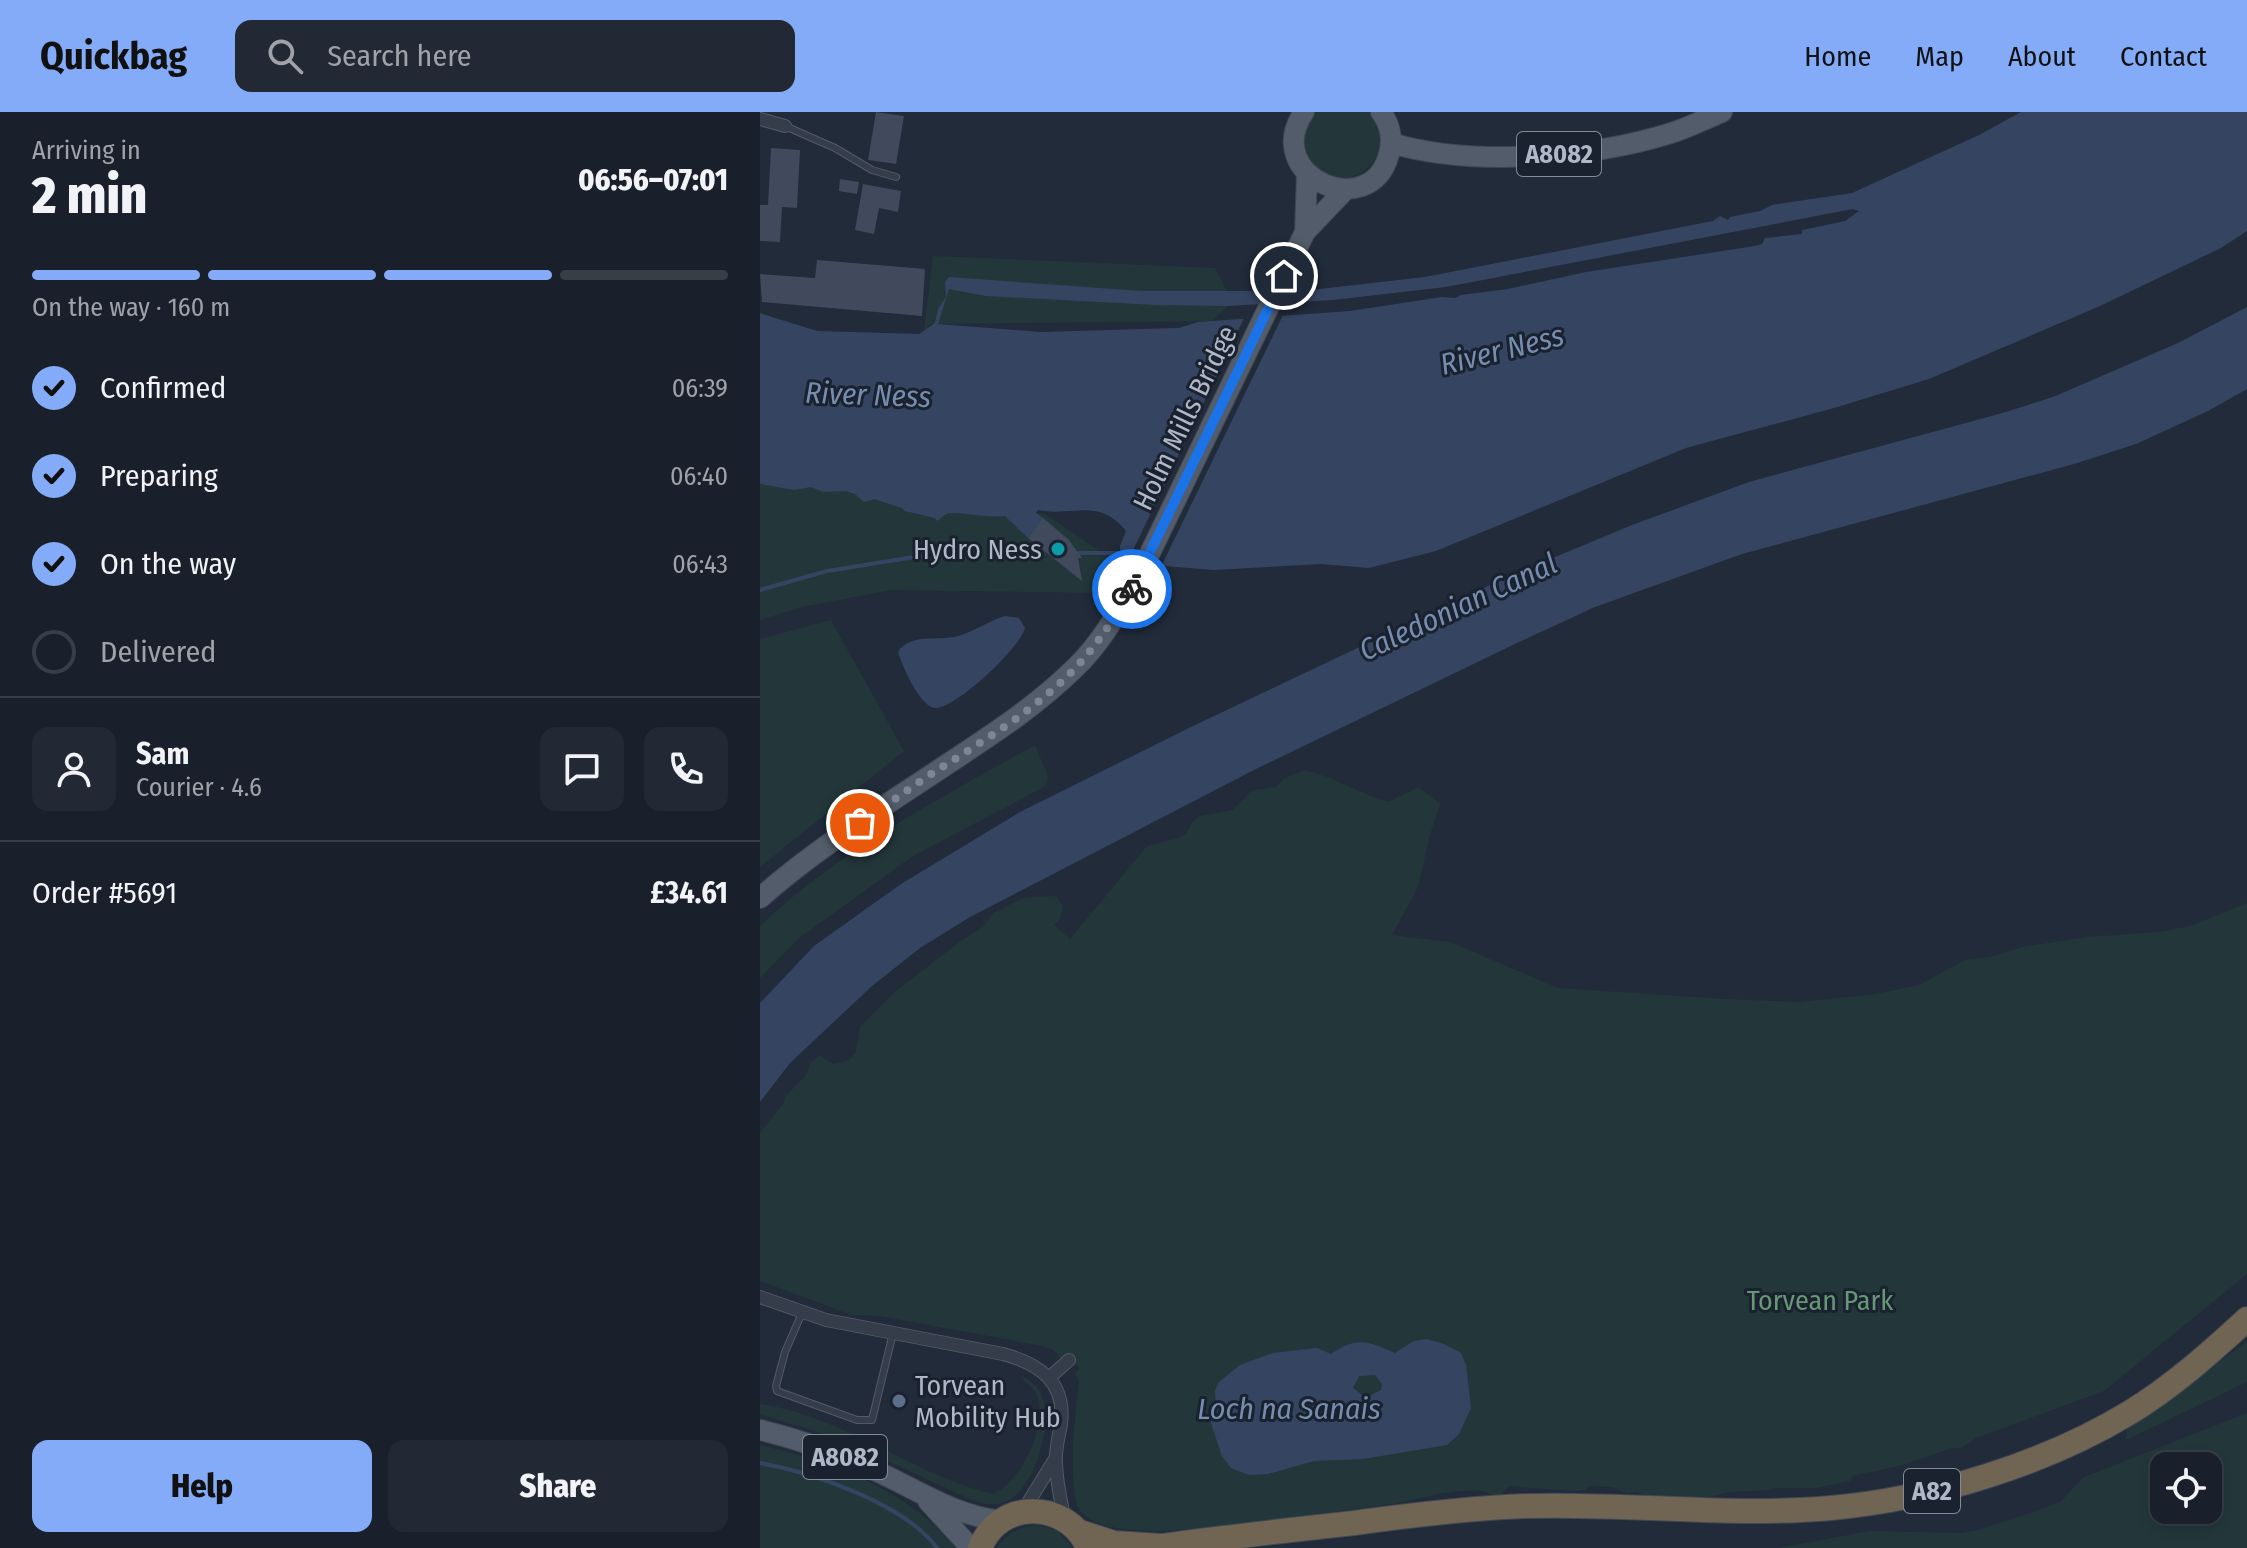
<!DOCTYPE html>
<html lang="en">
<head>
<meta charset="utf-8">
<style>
  :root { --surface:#19202c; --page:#222834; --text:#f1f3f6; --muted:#9fa3a9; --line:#373e48; --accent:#83abf8 }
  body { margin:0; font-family:"Fira Sans Condensed",sans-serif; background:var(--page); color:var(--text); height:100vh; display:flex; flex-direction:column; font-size:30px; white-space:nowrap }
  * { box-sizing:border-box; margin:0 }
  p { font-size:26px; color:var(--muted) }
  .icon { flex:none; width:44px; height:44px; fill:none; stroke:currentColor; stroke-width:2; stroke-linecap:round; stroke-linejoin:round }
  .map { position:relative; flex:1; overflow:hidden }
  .details { display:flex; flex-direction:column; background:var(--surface); width:760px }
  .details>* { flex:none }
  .fabs { position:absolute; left:1390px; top:1340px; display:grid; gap:16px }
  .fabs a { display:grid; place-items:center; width:72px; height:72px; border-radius:16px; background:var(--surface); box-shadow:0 4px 12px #0003,0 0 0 2px var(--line); font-size:40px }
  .pin { position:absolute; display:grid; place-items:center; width:68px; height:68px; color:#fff; margin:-34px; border:4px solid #fff; border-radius:50%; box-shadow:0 2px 8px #0007 }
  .courier { position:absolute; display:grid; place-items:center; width:80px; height:80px; margin:-40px; border:6px solid #1a73e8; border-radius:50%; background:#fff; color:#222; box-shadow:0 2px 10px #0007 }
  .headline em { font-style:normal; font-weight:800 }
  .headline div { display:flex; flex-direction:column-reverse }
  .headline { display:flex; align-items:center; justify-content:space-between; height:136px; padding:0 32px }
  h1 { font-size:52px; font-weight:800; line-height:60px }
  .bar { display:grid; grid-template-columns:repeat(4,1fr); gap:12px 8px; align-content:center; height:96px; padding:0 32px }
  .bar i { height:10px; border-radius:6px; background:var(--line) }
  .bar .on { background:var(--accent) }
  .bar p { grid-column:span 4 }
  .line { display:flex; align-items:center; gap:20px; padding:0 32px; border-top:2px solid var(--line) }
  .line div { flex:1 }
  .round { display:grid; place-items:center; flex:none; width:84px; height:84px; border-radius:16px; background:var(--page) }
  ol { padding:0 32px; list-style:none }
  li { display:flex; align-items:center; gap:24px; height:88px }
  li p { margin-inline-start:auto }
  li .icon { padding:8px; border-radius:50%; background:var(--accent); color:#111; stroke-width:4 }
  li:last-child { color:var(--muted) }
  li i { width:44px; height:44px; border:4px solid var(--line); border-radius:50% }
  .cta { display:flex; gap:16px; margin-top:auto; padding:16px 32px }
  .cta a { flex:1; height:92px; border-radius:16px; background:var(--accent); color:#111; font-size:32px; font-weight:800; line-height:92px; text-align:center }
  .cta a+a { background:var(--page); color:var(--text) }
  header { display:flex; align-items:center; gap:48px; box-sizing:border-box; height:112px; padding:0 40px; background:var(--accent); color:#111 }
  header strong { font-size:38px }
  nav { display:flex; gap:44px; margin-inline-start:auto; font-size:28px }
  .search { width:560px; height:72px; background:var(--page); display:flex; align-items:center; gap:20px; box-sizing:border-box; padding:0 28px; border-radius:16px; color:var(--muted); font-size:30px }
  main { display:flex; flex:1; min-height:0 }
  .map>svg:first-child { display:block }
</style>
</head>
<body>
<header>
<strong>Quickbag</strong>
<div class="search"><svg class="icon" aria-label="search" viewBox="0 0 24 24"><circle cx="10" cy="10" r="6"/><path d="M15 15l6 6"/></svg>Search here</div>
<nav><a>Home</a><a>Map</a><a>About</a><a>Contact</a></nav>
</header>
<main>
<section class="details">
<div class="headline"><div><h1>2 min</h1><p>Arriving in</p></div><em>06:56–07:01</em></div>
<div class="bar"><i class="on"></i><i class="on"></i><i class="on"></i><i></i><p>On the way · 160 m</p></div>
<ol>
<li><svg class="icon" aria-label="check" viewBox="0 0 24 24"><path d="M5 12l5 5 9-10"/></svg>Confirmed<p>06:39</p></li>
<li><svg class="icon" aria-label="check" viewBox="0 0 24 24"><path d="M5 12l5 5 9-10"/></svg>Preparing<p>06:40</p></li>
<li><svg class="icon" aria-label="check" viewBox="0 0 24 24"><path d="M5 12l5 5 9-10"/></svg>On the way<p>06:43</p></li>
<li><i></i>Delivered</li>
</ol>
<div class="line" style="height:144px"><a class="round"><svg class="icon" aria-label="person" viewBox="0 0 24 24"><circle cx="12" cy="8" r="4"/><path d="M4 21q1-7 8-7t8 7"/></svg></a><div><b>Sam</b><p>Courier · 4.6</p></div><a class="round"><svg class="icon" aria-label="chat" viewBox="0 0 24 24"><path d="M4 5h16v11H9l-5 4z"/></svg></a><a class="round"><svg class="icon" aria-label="phone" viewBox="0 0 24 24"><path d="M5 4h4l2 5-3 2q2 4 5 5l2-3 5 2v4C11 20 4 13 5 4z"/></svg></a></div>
<div class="line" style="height:104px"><div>Order #5691</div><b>£34.61</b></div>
<div class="cta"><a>Help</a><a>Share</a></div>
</section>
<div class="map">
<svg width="1487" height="1436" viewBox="0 0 1487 1436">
  <rect width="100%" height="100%" fill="#212b3a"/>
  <path fill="#23373b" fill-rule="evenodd" d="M556,0H609L611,2C648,58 563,93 545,40C540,25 545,11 556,0Z
    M173,144L455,156L468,181V194L452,209L171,212L164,218Z
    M0,365L285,402L357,451L345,481L132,478L42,495L0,508Z
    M71,508L144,639L0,755V527Z
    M275,633L288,664L284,675L153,744L39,826L0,866V814C78,739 181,686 275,633Z
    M544,658C574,664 599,682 628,690L659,675L680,692L670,723L658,775L632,823L690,830L798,876L964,887L1040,890L1115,882L1159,873L1205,848L1230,845L1263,835L1327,825L1399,820L1430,814L1487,791V1162L1344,1279L1216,1326L1201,1336H1192L1143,1353L1092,1364L1091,1369L1055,1376H1016L1009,1378L969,1380L949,1385L896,1387L876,1380L867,1381L851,1375L830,1374L825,1378L813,1379L749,1374L739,1384C731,1384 729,1381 722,1379C718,1378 705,1379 699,1379C677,1381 655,1388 633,1392C597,1397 560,1401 524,1406C479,1411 356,1435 322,1401C305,1385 316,1294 319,1270L315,1261L319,1257L309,1243L300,1246L292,1237L282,1234L120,1204L92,1203L0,1169V1021L23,992L25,985L45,964L52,949L60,944L74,952L89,948L96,940L100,915L135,880L198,831L224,814L233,801L263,786L296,784L303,794L300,807L294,813L310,827L387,734L417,726L426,722L432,710L440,704L473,698L489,681L495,678L516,675L525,666Z
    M1487,1230V1270L1366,1328L1367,1315Z
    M259,1263C268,1267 278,1274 282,1284C294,1312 274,1379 245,1390C234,1394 224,1392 214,1389L80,1327L0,1302V1292C84,1304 152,1363 233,1382C261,1370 287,1315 278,1286C275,1275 264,1270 259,1263Z
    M1487,1301V1436H1018L1110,1419L1200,1421L1218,1418L1282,1397L1300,1390L1324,1365ZM1448,1354V1398H1404V1354Z
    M0,1333C69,1349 151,1378 195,1436H0Z
    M278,1413L297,1419L313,1436H237C247,1421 260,1414 278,1413Z"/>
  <path fill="#354561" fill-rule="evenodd" d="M1261,0H1487V119L1461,136L1340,194L1169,267L1074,296L926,336L676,439L609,456L561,452L454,458L366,451L360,449V434L366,419C338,385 314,405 278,398L276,401L283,406L268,426L245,404C229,407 195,398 186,402C183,404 180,407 177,409L175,406L145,399L142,396L114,387L104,390L95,382L86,379L63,380L51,375L34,378L0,372V201L57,219L159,222L175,211L178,197L186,185L185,170L189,165L381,179H542L665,165L953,109L960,104L968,108L970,105L1000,99L1012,93L1092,81L1219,23ZM1093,97L1099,99L1085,109L1042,118V122L1005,126L1002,132L995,134L826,160L748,177L701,183L695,186L682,185L590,199L438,210L419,216L281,220L178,212L189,177L226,184L396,193L468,194L573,188L686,175Z
    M1487,195V277L1448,299L1376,332L1314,352L982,442L835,495L759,530L492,659L210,805L160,836L112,874L30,951L0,990V891L54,834L141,772L260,700L431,615L745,466L872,413L989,370L1239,302L1293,285L1418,231Z
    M245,504L259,506L265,516C261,535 194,599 174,596C159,593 142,553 138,540C151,520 178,530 198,524C215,519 229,509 245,504Z
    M667,1227L684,1232L701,1241L706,1253L711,1296L699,1322L687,1333L603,1347L554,1349L508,1362L489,1363L471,1356L462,1344L450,1308L456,1297L455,1279L459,1270L480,1253L513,1241L557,1236L571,1242C597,1224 608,1229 635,1241L654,1229ZM615,1263L622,1272L621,1278L606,1286L593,1276L599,1264Z"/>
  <path fill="#212b3a" d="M525,199L400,457L365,455L486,202Z"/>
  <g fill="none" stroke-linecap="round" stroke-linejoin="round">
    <path stroke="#354561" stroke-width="4" d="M315,441H366
      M0,478L67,459L167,443
      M0,1351C52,1360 145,1392 177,1436"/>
  </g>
  <path fill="#404a5c" d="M116,0L144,4L136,52L108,48Z
    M11,36L40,38L37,96L22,95L20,130L0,129V93H8Z
    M80,67L99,70L97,82L79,79Z
    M103,72L141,79L138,100L119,96L114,122L95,118Z
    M57,148L165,157L162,204L2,190L0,162L55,166Z
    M283,406L309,428L322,446H318L322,469L268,426Z"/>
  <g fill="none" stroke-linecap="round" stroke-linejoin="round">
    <defs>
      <path id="lane" d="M25,14L75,36L112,58L136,65
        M42,1201L25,1240L16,1274L17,1279L97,1308H112L133,1221"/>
      <path id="street" d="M0,7L25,14
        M0,1185L66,1208L243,1242C280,1252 306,1270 301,1312C299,1324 295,1337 296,1350C296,1368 301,1388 304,1406
        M290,1265L309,1248
        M263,1399L295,1347"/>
      <path id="primary" d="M544,0C500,65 611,112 629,42C633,27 630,12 621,0
        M631,31C711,55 832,46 911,21C928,16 945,7 962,0
        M545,120L547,62
        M0,786C53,739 115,700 174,661C225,627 271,599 316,555C341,531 358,500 376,470L545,120L586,77
        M0,1318C40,1328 79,1341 116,1359C158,1378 193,1403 241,1409
        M168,1389L211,1436"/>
      <path id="highway" d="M320,1420L354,1431L402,1434C466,1425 530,1418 594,1411C652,1403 710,1396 769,1394C869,1391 971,1405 1071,1396C1170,1387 1283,1353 1369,1301C1412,1275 1450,1241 1487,1207
        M220,1436C239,1387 305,1388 327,1433"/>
    </defs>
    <use href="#lane" stroke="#535a68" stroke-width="8"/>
    <use href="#street" stroke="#535a68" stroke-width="14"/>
    <use href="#primary" stroke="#3e4653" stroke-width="22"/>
    <use href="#highway" stroke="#404755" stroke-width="26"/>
    <use href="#lane" stroke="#353d4a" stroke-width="6"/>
    <use href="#street" stroke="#353d4a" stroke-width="12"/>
    <use href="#primary" stroke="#535c6a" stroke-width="20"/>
    <use href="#highway" stroke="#706552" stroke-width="24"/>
  </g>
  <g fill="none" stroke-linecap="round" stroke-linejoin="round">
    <path stroke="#7e8695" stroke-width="8" stroke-dasharray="0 14.4" d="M100,711C126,694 151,675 176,659C226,627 279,596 319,552C340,529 356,503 372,477"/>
    <path stroke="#1a73e8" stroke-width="10" d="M372,477L524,164"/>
  </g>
  <circle fill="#0f9aa8" stroke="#1a222f" stroke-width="3" cx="298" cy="437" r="8"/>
  <circle fill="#5c6f8a" stroke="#1a222f" stroke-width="3" cx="139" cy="1289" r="8"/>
  <g text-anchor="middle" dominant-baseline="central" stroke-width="6" stroke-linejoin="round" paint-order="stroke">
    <g fill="#1a222f" stroke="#838a99" stroke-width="2">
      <rect x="757" y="20" width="84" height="44" rx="6"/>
      <rect x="43" y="1323" width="84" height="44" rx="6"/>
      <rect x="1144" y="1357" width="56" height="44" rx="6"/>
    </g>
    <g font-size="26" font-weight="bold" fill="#b0b7c6">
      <text x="799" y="42">A8082</text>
      <text x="85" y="1345">A8082</text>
      <text x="1172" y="1379">A82</text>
    </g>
    <g font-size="28" fill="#b0b7c6" stroke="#1a222f">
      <text transform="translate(425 306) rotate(-64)">Holm Mills Bridge</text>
    </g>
    <g font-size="28" fill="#b0b7c6" stroke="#1a222f" text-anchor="end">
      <text x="282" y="437">Hydro Ness</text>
      <text x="155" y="1273" text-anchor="start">Torvean<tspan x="155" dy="32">Mobility Hub</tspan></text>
    </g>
    <g font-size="28" fill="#679774" stroke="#1a222f">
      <text x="1060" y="1188">Torvean Park</text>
    </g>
    <g font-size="30" font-style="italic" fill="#778daf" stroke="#1a222f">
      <text transform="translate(742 238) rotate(-14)">River Ness</text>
      <text transform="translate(108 283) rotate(2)">River Ness</text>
      <text transform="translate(698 495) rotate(-25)">Caledonian Canal</text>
      <text x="529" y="1297">Loch na Sanais</text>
    </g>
  </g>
</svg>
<div class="fabs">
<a><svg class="icon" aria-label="locate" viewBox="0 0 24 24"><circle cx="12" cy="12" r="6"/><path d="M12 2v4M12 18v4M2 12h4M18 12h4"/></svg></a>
</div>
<div class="pin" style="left:100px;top:711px;background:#ea580c"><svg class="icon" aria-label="bag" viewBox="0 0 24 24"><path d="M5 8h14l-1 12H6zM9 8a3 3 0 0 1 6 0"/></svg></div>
<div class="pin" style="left:524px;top:164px;background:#1f2937"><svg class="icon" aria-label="home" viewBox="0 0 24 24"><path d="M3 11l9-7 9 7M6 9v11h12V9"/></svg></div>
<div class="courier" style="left:372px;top:477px"><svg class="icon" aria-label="bike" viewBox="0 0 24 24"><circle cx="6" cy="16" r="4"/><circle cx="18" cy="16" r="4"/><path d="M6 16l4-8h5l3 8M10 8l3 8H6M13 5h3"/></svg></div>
</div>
</main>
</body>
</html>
